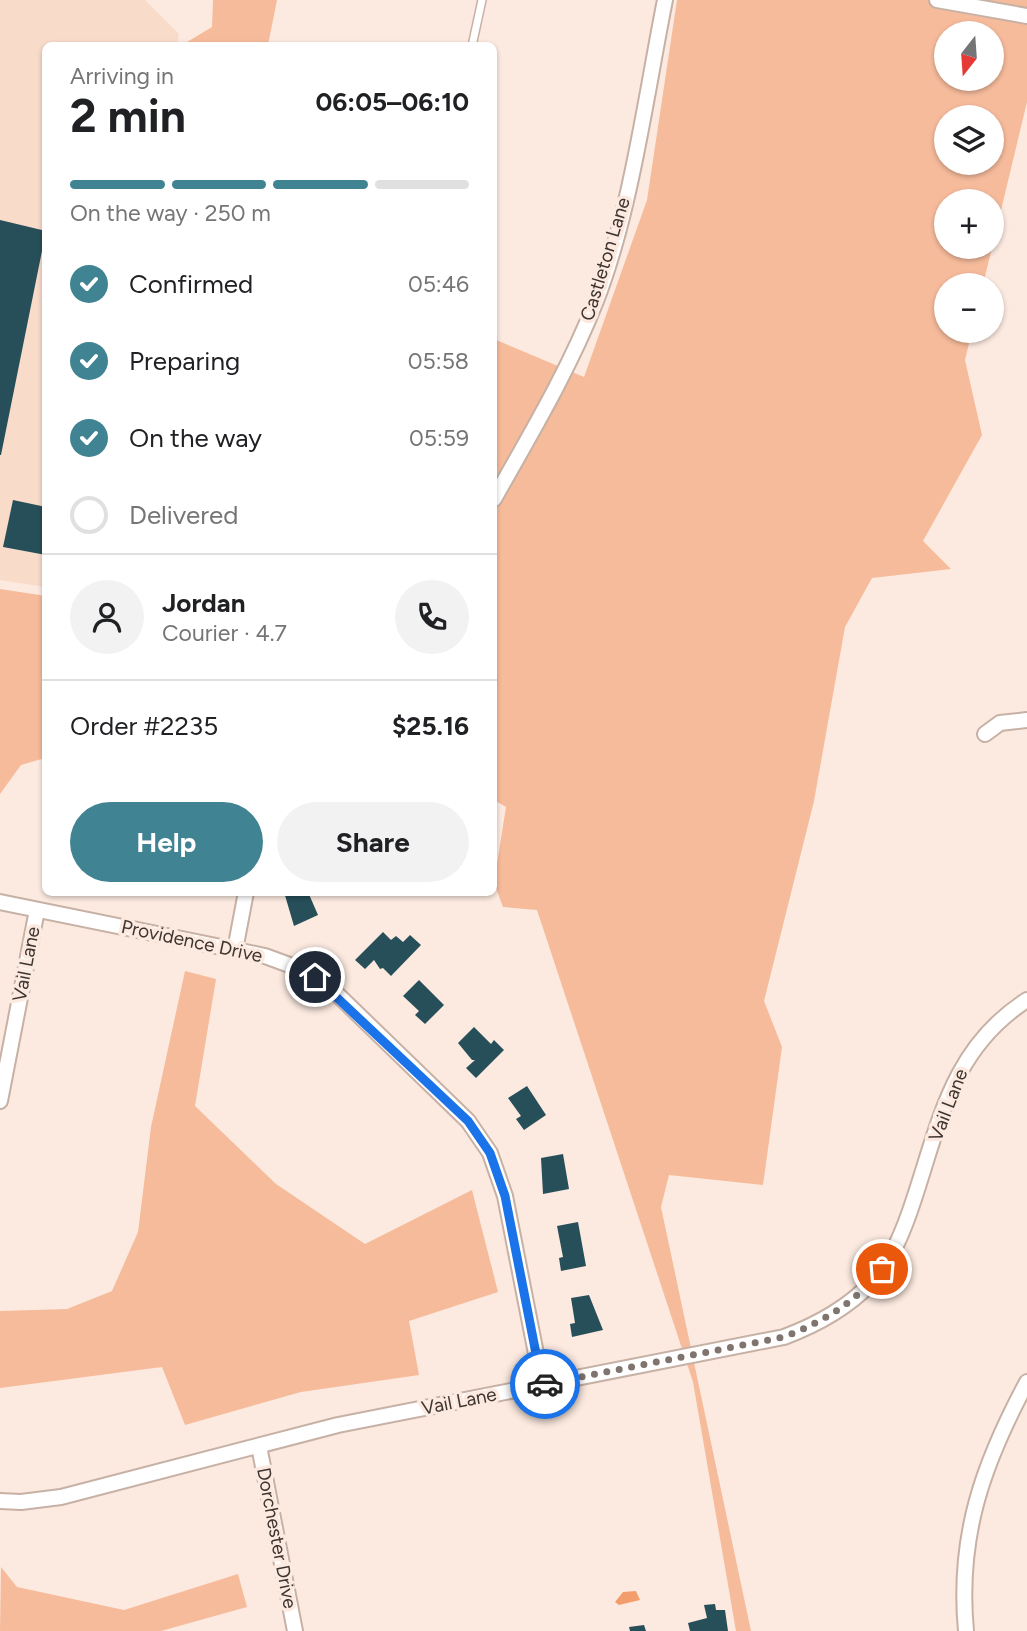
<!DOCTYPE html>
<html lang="en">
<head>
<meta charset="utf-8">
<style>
  :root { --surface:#fff; --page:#f2f2f2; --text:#202124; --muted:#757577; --line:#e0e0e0; --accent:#408393 }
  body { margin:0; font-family:Figtree,sans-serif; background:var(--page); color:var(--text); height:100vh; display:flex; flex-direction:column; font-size:26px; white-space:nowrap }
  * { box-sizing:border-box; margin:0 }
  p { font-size:23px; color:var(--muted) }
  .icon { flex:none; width:38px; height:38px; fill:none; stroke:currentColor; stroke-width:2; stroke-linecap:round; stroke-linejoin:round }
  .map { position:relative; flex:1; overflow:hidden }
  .sheet { position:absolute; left:42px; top:42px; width:455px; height:854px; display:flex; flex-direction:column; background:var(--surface); border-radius:10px; box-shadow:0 2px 5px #0004 }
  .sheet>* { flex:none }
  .needle { width:46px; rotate:197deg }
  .tools { position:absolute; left:934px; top:21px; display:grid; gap:14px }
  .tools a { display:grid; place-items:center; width:70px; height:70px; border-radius:50%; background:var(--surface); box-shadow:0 2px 5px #0004; font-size:35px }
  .pin { position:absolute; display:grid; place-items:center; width:60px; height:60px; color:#fff; margin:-30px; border:4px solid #fff; border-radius:50%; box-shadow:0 2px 7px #0007 }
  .courier { position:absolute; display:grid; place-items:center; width:70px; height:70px; margin:-35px; border:5px solid #1a73e8; border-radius:50%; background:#fff; color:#222; box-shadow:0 2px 9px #0007 }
  .head em { font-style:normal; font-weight:700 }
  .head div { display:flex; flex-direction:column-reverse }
  .head { display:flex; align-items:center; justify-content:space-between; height:119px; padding:0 28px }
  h1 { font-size:46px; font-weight:700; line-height:52px }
  .bar { display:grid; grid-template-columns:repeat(4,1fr); gap:10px 7px; align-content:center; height:84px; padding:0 28px }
  .bar i { height:9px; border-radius:5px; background:var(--line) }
  .bar .selected { background:var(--accent) }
  .bar p { grid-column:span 4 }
  .line { display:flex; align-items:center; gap:18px; padding:0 28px; border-top:2px solid var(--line) }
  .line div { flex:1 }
  .round { display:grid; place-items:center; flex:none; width:74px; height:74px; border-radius:37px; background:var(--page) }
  ol { padding:0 28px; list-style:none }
  li { display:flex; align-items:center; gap:21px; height:77px }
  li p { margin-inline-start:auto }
  li .icon { padding:7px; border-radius:50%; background:var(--accent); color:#fff; stroke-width:4 }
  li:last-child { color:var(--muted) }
  li i { width:38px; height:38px; border:4px solid var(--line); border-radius:50% }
  .cta { display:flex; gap:14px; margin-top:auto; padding:14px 28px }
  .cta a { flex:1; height:80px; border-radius:42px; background:var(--accent); color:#fff; font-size:28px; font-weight:700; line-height:80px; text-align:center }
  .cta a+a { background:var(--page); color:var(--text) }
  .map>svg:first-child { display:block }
</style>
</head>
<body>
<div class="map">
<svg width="1027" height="1631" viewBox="0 0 1027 1631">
  <rect width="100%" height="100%" fill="#fceae0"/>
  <path fill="#f9dbca" d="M0,0H145L179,34L177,45L46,46L45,587L0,580Z"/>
  <path fill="#f6bb9b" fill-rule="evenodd" d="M213,0H277L268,45H182L212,27Z
    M677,0H1027V102L983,285H947V331H972L965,360L982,435L923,541L951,569L872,578L845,627L814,801L764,1001L782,1047L763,1185L669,1175L661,1207L751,1631H736L693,1382L537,910L503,907L494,883L506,807L494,800V339L584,377L647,200ZM947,33H992V79H947ZM947,117H992V163H947ZM947,201H992V247H947Z
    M0,589L46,596L45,758L21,765L0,794Z
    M185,971L216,979L195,1106L276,1184L365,1244L472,1190L498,1292L409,1321L419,1375L301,1392L185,1425L162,1367L0,1388V1311L67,1309L112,1291L138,1232L151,1127Z
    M1,1567L17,1587L124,1610L238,1574L247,1607L161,1631H0Z"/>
  <path fill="#f39d6c" d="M636,1591L640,1600L619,1605L615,1602L623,1592Z"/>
  <path fill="#274f59" d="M0,220L46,231L1,455H0Z
    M13,500L46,507V555L3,547Z
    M284,892H308L318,915L294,926Z
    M383,932L391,940L396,936L403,942L410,935L421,945L391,976L383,968L380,969L374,960L365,969L355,960Z
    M419,980L444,1005L425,1024L415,1015L419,1011L403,996Z
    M474,1027L491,1044L494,1040L504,1050L476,1078L466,1068L475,1060H472L458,1043Z
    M527,1086L546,1115L524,1130L516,1119L521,1116L508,1098Z
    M563,1154L569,1189L543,1194L541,1158Z
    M578,1222L586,1266L561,1271L559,1258L563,1257L557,1226Z
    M589,1295L603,1330L572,1337L570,1324L575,1323L571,1298Z
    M715,1604L716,1610H725L728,1631H690L688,1623L707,1618L704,1605Z
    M644,1625L646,1631H630L629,1627Z"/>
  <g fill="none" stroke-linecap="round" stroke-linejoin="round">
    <defs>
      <path id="service" d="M472,46L482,0"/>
      <path id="minor" d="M937,0L1027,16
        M494,499C530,435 569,370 596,301C631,211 646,95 665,0
        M985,734L1000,723L1027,720
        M0,902L265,956L303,970L338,995L468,1121L490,1153L505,1196L542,1384
        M235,950L246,892
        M0,1101L37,910
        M259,1446L295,1631
        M0,1501L21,1502L61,1497L338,1425L784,1337C816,1325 846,1309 870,1284C892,1260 904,1230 914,1199C940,1121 952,1048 1027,1000
        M966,1631C957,1536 983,1464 1027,1382"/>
    </defs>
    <use href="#service" stroke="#c7b1a5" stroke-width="10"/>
    <use href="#minor" stroke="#c7b1a5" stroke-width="18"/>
    <use href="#service" stroke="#fff" stroke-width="7"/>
    <use href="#minor" stroke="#fff" stroke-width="14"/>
  </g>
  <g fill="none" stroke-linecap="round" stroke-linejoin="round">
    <path stroke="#80746e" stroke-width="7" stroke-dasharray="0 12.6" d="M545,1384L784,1337C823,1322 856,1302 882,1269"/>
    <path stroke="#1a73e8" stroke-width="9" d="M315,977L468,1121L490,1153L505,1196L542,1384H545"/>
  </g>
  <g text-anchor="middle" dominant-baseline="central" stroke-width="7" stroke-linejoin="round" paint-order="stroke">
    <g font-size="19" fill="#3e3530" stroke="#fceae0">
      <text transform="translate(605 259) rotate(-73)">Castleton Lane</text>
      <text transform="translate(192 941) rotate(12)">Providence Drive</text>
      <text transform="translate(26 964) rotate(-79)">Vail Lane</text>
      <text transform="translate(948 1105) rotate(-69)">Vail Lane</text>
      <text transform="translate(459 1401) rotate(-11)">Vail Lane</text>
      <text transform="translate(277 1538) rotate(79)">Dorchester Drive</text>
    </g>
  </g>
</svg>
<div class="tools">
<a><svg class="needle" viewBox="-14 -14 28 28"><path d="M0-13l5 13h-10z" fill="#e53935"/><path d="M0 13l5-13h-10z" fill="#757577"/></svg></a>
<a><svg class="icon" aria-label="layers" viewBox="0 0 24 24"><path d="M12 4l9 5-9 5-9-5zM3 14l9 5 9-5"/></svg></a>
<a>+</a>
<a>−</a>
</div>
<div class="pin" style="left:882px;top:1269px;background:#ea580c"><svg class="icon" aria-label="bag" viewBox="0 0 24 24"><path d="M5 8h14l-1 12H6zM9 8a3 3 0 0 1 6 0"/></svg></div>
<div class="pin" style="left:315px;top:977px;background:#1f2937"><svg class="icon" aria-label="home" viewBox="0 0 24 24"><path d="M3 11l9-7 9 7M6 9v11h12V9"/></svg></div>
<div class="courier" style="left:545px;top:1384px"><svg class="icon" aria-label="car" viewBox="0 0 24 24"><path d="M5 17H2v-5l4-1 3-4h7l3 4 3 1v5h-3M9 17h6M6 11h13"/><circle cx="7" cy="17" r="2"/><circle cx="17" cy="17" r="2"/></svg></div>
<section class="sheet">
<div class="head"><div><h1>2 min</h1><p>Arriving in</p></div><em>06:05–06:10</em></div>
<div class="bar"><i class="selected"></i><i class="selected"></i><i class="selected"></i><i></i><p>On the way · 250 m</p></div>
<ol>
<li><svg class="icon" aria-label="check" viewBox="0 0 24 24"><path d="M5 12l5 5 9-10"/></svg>Confirmed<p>05:46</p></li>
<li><svg class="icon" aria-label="check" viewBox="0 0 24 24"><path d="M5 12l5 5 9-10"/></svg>Preparing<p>05:58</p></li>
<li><svg class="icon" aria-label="check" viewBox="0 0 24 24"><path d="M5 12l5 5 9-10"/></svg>On the way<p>05:59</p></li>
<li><i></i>Delivered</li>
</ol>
<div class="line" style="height:126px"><a class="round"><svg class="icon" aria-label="person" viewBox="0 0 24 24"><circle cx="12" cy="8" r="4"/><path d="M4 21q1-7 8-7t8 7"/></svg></a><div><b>Jordan</b><p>Courier · 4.7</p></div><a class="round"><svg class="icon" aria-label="phone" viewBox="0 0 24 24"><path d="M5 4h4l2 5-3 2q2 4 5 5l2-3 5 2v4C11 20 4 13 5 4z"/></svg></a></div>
<div class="line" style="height:91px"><div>Order #2235</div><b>$25.16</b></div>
<div class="cta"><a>Help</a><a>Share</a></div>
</section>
</div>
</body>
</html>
